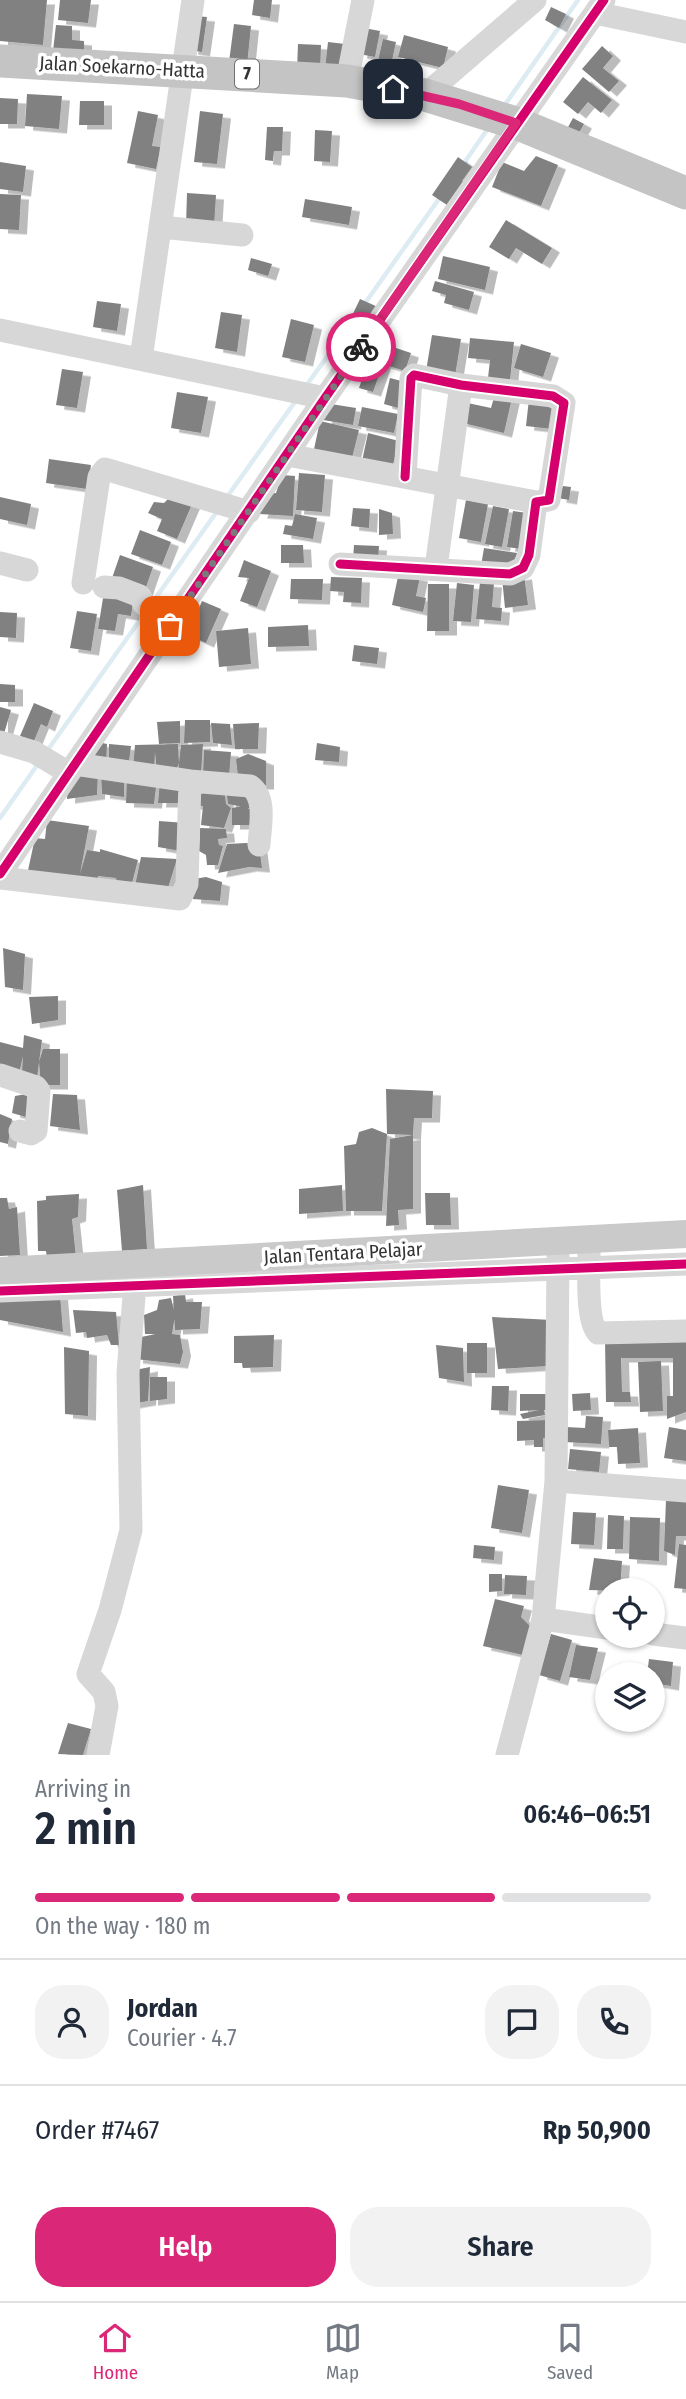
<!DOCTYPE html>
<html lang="en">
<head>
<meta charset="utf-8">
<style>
  :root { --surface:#fff; --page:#f2f2f3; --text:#1f2937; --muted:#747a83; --line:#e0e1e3; --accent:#db2777 }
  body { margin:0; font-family:"Fira Sans Condensed",sans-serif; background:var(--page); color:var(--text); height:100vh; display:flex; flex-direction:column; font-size:26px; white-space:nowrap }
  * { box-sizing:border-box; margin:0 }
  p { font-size:23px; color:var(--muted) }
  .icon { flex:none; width:38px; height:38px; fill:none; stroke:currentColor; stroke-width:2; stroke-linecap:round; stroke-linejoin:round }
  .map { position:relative; height:1755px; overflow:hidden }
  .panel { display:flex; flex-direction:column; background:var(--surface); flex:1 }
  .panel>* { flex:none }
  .buttons { position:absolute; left:595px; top:1578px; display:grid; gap:14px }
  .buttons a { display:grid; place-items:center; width:70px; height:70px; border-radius:50%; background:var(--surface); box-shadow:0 2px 5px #0004; font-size:35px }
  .pin { position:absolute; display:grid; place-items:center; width:60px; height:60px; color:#fff; margin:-30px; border-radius:14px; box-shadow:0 4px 10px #0006 }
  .courier { position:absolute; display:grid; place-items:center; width:70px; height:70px; margin:-35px; border:5px solid #db2777; border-radius:50%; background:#fff; color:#222; box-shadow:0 2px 9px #0007 }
  .overview em { font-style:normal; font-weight:600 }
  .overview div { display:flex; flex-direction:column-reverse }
  .overview { display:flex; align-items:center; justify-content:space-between; height:119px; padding:0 35px }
  h1 { font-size:46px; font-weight:600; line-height:52px }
  .bar { display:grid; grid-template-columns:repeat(4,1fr); gap:10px 7px; align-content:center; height:84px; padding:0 35px }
  .bar i { height:9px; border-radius:5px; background:var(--line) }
  .bar .on { background:var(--accent) }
  .bar p { grid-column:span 4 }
  .line { display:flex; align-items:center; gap:18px; padding:0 35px; border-top:2px solid var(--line) }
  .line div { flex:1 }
  .round { display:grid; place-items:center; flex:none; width:74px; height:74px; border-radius:28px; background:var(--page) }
  .cta { display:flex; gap:14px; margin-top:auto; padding:14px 35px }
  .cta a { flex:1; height:80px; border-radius:28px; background:var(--accent); color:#fff; font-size:28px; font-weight:600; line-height:80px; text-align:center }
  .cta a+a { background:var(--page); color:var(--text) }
  .tab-bar { display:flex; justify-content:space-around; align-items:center; height:98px; border-top:2px solid var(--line); background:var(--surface); font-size:19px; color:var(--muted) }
  .tab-bar a { display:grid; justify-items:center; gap:4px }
  .tab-bar .on { color:var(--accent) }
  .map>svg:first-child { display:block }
</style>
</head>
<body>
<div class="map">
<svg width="686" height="1755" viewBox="0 0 686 1755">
  <defs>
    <filter id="shadow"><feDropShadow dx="8" dy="4.5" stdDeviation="0" flood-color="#0004"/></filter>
  </defs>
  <rect width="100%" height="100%" fill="#fff"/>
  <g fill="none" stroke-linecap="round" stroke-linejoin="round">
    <path stroke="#ddebf3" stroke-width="4.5" d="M504,106L578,0
      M462,166L489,127
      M363,306L441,196
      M306,386L354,319
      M227,497L297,399
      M152,603L218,510
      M47,751L145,613
      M0,818L38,764"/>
  </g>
  <path fill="#818181" filter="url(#shadow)" d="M0,0H47L43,45L0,41Z
    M60,0H91L88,23L58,20Z
    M254,0H272L270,18L252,15Z
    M551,7L566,14L559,28L545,20Z
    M195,16L207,17L202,52L190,50Z
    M234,24L251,26L247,65L229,62Z
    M56,25L72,26V40L84,41V53L53,51Z
    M364,28L380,31L375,57L359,54Z
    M404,35L448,47L443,68L398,57Z
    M383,39L396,42L391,65L402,68L399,83L374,78Z
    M328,42L345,44L342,71L325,69Z
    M298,44L321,45L320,72L297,71Z
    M602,46L613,56L603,68L619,81L609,92L582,69Z
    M583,77L612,100L601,113L588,102L578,114L563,102Z
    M27,94L62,96L59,129L25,126Z
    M0,98L18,99L17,124H0Z
    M80,101H104V125H79Z
    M138,111L158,115L152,146L161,147L156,169L127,163Z
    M200,111L223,114L217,164L194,162Z
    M573,118L584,124L577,136L567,129Z
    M267,127H283L282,151H274L273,161L265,160Z
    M315,130L332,131L330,162L314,161Z
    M536,156L558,165L541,206L492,187L502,162L524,171Z
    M458,157L472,167L462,181L469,185L453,209L432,195Z
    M0,162L26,166L23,192L0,189Z
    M187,193L216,195L214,227L186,226Z
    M0,194L21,195L19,230L0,229Z
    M305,199L352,207L349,225L302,217Z
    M506,220L552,248L542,264L516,248L509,259L489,247Z
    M443,256L490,267L485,290L438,279Z
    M251,258L272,264L268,276L248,270Z
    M435,281L474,292L469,310L444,303L446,295L432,291Z
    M360,299L378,307L368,329L350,320Z
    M97,301L121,304L117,331L93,327Z
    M221,312L242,315L237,352L215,348Z
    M291,319L314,325L305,362L282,357Z
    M432,335L461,339L455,376L426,371Z
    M470,338L514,342L510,380L488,378L490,360L468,358Z
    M375,341L411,353L405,371L383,364L373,392L359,388Z
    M521,344L551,353L543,377L514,368Z
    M62,369L83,372L77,408L56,405Z
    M390,378L405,382L398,408L384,404Z
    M177,392L208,397L201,433L171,428Z
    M495,394L512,398L504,433L459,422L463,402L491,408Z
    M529,399L555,403L552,429L526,426Z
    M331,404L356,408L353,425L323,420Z
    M362,407L398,414L394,433L358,426Z
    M320,421L359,430L351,462L313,454Z
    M368,433L399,441L392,468L362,461Z
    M49,459L91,465L87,489L46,483Z
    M299,473L325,475L322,512L296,510Z
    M282,475L295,476L293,516L259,514L267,494L276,493Z
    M563,486L571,487L569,500L558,498Z
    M173,494L193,502L177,539L157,531L162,519L148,513L154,502L164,503Z
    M0,497L31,504L27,525L0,519Z
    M466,500L488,504L481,542L459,538Z
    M493,506L509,509L502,547L485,544Z
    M353,508L370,509L369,528L351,526Z
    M379,509L392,513L393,534L379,535Z
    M513,511L527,513L521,549L507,547Z
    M295,514L317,518L313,539L283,534L285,525L292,526Z
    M140,530L171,542L162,565L131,554Z
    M281,545H303L304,563H281Z
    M354,545L379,546L378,561L353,560Z
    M484,548L517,553L514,571L481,566Z
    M120,555L153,567L144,593L111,581Z
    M244,560L271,571L257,607L240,601L249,578L238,577Z
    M399,572L420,577L416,596L426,598L423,612L392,605Z
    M524,575L528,605L505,608L502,578Z
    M331,577L362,578L361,603L343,602L344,592L330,591Z
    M291,579H323L322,600L290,599Z
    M480,582L494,583L492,607L502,608L501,621L476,619Z
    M457,583L474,585L471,622L453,621Z
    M428,584H449V631H427Z
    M104,592L134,597L131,616L118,614L115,631L98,629Z
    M202,601L221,609L206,643L188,635Z
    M77,611L97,614L91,651L70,648Z
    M0,612L17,613L16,638L0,637Z
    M308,625L309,646L268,647V627Z
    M248,628L251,664L219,667L216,631Z
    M354,645L379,648L377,664L352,661Z
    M0,684L15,685V702H0Z
    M34,703L53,711L47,727L41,724L34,741L20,736Z
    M0,707L11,710L3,737L0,736Z
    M185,720H210V742L184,743Z
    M180,721V743L159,744L157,722Z
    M211,723L230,724L232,745L213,743Z
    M259,723L258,749H235L233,724Z
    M93,741L107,744L106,766L86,751Z
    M317,743L340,747L339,762L315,760Z
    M109,744L131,746L128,769L109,766Z
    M178,744L179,763L175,773L157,772L155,752L154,771L133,768L135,745Z
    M203,744L201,774L178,772L181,745Z
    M204,750L231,752L229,777L203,774Z
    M248,754L266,761V785H257L238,777L236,759Z
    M98,772L97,795L67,799L68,778Z
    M101,772L124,774V797L102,794Z
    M127,776L157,779L154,804L126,803Z
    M160,781L187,783L186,803H158Z
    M192,784L224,786L226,804L231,808L224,828L201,825L203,806L192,805Z
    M244,787L254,809L228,804L226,788Z
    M243,806L254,811L255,825H232V808Z
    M47,820L89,826L80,874L87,850L100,852V849L138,860L132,883L129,882L127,889L118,887L116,878L98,876L97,882L27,875L35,838L45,839Z
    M159,821L186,823V852L158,847Z
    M200,828L226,829L227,838L218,839L219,845L223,846L218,865H207L206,855L199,851Z
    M246,843L259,845L262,868L249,867L218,873L227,844Z
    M141,857L177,859L168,888L135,886Z
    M206,877L222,882L220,901L193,899L194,879Z
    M3,948L25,954L23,990L5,987Z
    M58,996V1020L32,1024L29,997Z
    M24,1035L42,1040L39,1062L43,1049H60V1085H41L39,1062L37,1078L22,1072L23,1056L18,1078L0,1072V1042L23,1048Z
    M386,1089L433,1091L432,1118H414L413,1135L387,1134Z
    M37,1092L33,1119L12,1113L15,1096Z
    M53,1094L77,1095L80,1130L50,1126Z
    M0,1114L12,1119L8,1144L0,1142Z
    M372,1128L387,1134L382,1211H346L344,1146L356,1144L359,1132Z
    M413,1135V1209L398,1210L399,1225L386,1226L390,1139Z
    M143,1185L147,1249L122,1251L117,1190Z
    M342,1185L343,1211L299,1214V1189Z
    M425,1193H450L451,1225H426Z
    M79,1194L78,1217L72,1219L76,1257L48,1259L46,1251H38L37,1201L46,1200V1196Z
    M0,1198H7L9,1209L17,1207L20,1255L0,1256Z
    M185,1294L186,1302H202L200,1329L175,1330L173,1296Z
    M60,1295L63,1332L0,1320V1297Z
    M171,1298L175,1315L172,1334L180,1335L183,1352L180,1364L135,1359L136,1338L156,1334H145L144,1315L157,1310L159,1300Z
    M73,1310L116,1312L119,1345H111L107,1335L87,1338L86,1332L76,1333Z
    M492,1317L552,1320L548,1366L498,1369Z
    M274,1335L273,1367L243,1368L242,1363H234V1336Z
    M686,1339V1412L667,1419V1396H673V1358H621L622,1392H630L631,1402H606L605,1340Z
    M467,1343H487V1373H467Z
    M436,1345L463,1348L464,1382L439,1378Z
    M64,1347L89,1351L88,1416L65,1414Z
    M661,1361L663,1411L640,1412L638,1362Z
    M150,1367L148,1401L131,1404L130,1371Z
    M150,1377H167V1399L150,1401Z
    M492,1386H509L508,1411L491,1410Z
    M590,1393L591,1410L573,1411L572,1394Z
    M520,1394H548L549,1410H544L545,1415L523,1419L520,1414L539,1410L520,1411Z
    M586,1416L603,1417L601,1444L565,1442L566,1427L585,1428Z
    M549,1420V1438H543V1447H534V1440L517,1441V1421Z
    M669,1427L686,1430V1461L664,1458Z
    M638,1428L640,1463L618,1464L617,1447H609L608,1430Z
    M570,1449L601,1452L599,1472L568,1469Z
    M498,1485L529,1490L522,1533L491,1528Z
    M666,1500L686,1501V1536H676L675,1555L664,1551Z
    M573,1512L596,1513L594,1545L571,1544Z
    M608,1515L624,1516L623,1549H607Z
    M630,1517L660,1518L659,1561L629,1559Z
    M679,1544L686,1545V1589L674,1588Z
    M474,1545L495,1547L494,1560L473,1558Z
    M594,1558L622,1561L620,1591L589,1590Z
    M489,1574H502V1591L489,1592Z
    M505,1575L527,1576L526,1595L504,1594Z
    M495,1599L524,1606L521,1617L530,1626L523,1655L483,1646Z
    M551,1634L572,1640L560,1681L539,1675Z
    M576,1645L598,1648L590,1680L569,1677Z
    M649,1659L673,1662L671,1686L653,1683V1675H647Z
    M68,1723L91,1729L83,1755L58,1754Z"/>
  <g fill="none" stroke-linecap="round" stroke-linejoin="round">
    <path stroke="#d7d7d7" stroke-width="23" d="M595,13L686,32
      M347,81L363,0
      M425,95L535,0
      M160,227L242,235
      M0,330L325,398
      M141,359L193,0
      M287,455L536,502
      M0,563L27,570
      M340,564L510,574L523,568L529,555L536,502L549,500L564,403L553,396L461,385L414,375L411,378L405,477
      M436,568L461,385
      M83,583L99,477L105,469L249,512
      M104,587L119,588L140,596L144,604L170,626
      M0,742L34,752L69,773
      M75,764L190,781L250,786C267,798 260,826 259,845
      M0,874L325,398L604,0
      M0,878L180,899L187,884L190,781
      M0,1075L36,1087L39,1091L36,1131L31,1134L20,1131
      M589,1253C589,1271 586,1321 598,1333L686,1331
      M0,1291L686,1264
      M556,1481L686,1491
      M543,1619L607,1628
      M653,1634L686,1638
      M98,1755L107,1706L104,1692L88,1674L110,1610L131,1530L128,1373L136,1271
      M507,1755L543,1619L556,1481L558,1256"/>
    <path stroke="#cacaca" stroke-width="28" d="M0,1271L686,1234"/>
    <path stroke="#c4c4c4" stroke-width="33" d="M0,61L347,81L425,95L516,123L686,193"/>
    <defs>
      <path id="cycleway" d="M340,564L510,574L523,568L529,555L536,502L549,500L564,403L553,396L461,385L414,375L411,378L405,477
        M0,874L325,398L604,0
        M0,1291L686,1264"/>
    </defs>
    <use href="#cycleway" stroke="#fff" stroke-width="13"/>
    <use href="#cycleway" stroke="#d6006c" stroke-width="9"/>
  </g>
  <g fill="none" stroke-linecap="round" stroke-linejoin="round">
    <path stroke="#7a7a7a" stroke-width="7" stroke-dasharray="0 12.6" d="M170,626L361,347"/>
    <path stroke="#db2777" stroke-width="9" d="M361,347L516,123L459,104L393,89"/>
  </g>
  <g text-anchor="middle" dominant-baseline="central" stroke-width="7" stroke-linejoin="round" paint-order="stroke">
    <rect fill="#fff" stroke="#707070" stroke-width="2" x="235" y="59.5" width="24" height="29" rx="5"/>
    <g font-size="18" font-weight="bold" fill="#333">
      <text x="247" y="74">7</text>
    </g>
    <g font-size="19" fill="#333" stroke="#fff">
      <text transform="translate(122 67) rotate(3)">Jalan Soekarno-Hatta</text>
      <text transform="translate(343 1253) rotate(-3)">Jalan Tentara Pelajar</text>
    </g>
  </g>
</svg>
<div class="buttons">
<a><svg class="icon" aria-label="locate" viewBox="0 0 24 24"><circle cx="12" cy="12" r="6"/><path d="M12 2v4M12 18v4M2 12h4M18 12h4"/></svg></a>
<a><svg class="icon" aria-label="layers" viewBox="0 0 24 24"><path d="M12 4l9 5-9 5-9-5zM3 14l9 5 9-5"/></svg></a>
</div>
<div class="pin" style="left:170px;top:626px;background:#ea580c"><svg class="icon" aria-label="bag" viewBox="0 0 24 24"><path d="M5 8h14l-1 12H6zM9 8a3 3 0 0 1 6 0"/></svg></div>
<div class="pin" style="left:393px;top:89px;background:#1f2937"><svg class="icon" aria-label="home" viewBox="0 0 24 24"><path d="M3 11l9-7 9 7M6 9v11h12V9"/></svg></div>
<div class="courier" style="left:361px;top:347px"><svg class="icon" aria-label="bike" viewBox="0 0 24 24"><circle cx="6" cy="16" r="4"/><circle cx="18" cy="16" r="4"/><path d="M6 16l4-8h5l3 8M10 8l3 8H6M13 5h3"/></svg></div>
</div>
<section class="panel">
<div class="overview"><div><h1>2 min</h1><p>Arriving in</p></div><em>06:46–06:51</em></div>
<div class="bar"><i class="on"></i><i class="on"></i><i class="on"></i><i></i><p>On the way · 180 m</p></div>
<div class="line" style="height:126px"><a class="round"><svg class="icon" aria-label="person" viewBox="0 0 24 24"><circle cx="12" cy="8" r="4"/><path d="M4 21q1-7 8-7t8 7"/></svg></a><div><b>Jordan</b><p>Courier · 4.7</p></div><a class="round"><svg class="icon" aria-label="chat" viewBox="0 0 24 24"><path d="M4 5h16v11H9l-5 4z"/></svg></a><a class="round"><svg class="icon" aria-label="phone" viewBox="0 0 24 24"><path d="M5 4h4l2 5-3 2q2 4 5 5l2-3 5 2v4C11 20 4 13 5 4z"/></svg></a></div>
<div class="line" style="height:91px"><div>Order #7467</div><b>Rp 50,900</b></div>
<div class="cta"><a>Help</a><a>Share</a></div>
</section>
<nav class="tab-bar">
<a class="on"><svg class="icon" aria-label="home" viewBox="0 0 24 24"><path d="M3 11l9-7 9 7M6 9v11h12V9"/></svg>Home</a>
<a><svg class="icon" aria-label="map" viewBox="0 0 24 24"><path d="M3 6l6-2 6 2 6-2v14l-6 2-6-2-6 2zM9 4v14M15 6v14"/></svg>Map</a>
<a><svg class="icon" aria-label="saved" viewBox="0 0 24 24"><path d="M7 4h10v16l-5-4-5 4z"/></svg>Saved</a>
</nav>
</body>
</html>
